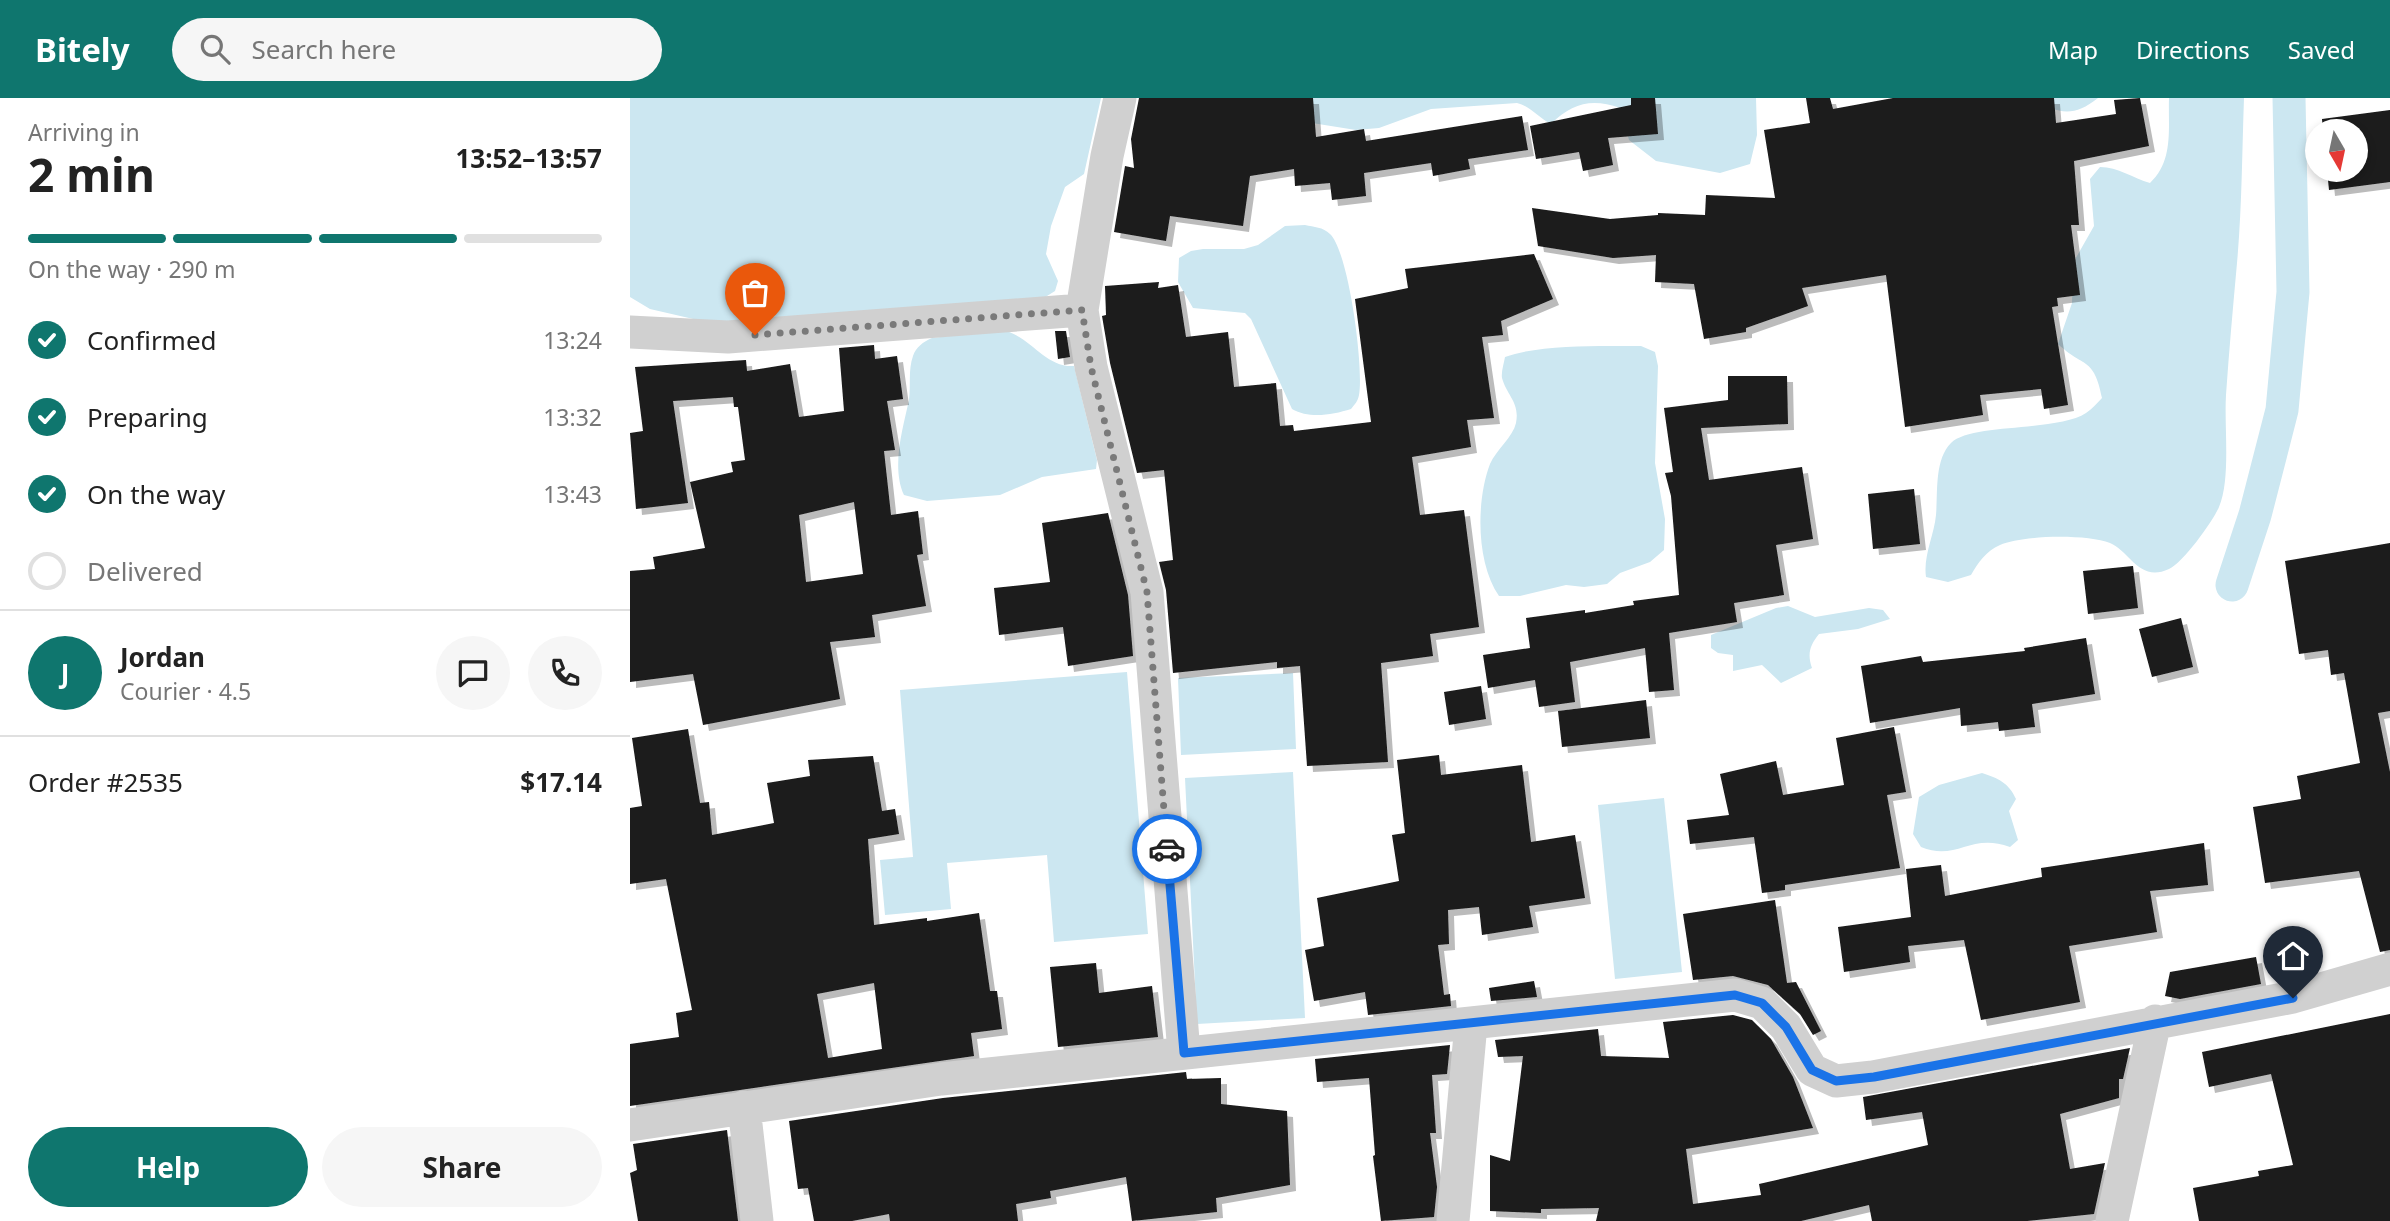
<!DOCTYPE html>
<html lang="en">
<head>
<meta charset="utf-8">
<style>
  :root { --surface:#fff; --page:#f6f6f6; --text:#222; --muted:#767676; --line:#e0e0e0; --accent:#0f766e }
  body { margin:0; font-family:"Noto Sans",sans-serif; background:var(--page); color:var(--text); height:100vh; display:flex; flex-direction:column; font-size:26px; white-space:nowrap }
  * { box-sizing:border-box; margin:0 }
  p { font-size:23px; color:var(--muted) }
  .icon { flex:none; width:38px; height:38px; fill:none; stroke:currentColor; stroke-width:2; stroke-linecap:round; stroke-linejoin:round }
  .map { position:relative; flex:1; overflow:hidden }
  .drawer { display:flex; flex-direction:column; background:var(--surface); width:630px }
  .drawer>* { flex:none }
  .needle { width:46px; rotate:171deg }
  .fabs { position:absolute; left:1675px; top:21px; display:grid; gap:14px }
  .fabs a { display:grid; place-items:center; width:63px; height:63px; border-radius:50%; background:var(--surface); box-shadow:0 4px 10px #0003; font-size:35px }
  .pin { position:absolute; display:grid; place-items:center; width:60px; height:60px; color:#fff; margin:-72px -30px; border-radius:50% 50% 50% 0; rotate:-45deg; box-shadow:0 0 7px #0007 }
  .pin .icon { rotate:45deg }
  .courier { position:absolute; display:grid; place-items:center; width:70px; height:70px; margin:-35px; border:5px solid #1a73e8; border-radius:50%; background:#fff; color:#222; box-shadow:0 2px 9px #0007 }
  .head em { font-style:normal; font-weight:700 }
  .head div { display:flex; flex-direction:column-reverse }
  .head { display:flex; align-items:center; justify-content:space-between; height:119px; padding:0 28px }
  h1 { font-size:46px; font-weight:700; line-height:52px }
  .bar { display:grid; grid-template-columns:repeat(4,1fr); gap:10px 7px; align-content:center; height:84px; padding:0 28px }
  .bar i { height:9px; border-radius:5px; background:var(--line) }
  .bar .active { background:var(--accent) }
  .bar p { grid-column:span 4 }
  .line { display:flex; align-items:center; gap:18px; padding:0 28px; border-top:2px solid var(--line) }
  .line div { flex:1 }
  .round { display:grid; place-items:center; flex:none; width:74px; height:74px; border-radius:37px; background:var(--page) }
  ol { padding:0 28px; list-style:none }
  li { display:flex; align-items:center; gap:21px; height:77px }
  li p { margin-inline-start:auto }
  li .icon { padding:7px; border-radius:50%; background:var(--accent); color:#fff; stroke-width:4 }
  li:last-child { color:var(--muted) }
  li i { width:38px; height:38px; border:4px solid var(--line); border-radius:50% }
  .primary-button { display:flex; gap:14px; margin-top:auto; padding:14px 28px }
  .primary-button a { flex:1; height:80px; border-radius:42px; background:var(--accent); color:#fff; font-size:28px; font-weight:700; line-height:80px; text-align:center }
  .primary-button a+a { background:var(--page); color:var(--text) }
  header { display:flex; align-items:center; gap:42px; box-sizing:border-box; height:98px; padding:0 35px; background:var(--accent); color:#fff }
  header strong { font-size:33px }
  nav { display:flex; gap:38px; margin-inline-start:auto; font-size:24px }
  .search { width:490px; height:63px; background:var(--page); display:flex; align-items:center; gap:18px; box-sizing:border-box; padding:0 24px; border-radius:38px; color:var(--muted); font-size:26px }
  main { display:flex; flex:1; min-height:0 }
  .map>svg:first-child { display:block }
</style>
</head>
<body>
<header>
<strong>Bitely</strong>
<div class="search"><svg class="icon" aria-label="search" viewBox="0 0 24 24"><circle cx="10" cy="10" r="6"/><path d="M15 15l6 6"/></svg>Search here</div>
<nav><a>Map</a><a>Directions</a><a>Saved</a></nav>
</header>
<main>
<section class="drawer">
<div class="head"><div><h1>2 min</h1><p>Arriving in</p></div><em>13:52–13:57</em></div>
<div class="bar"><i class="active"></i><i class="active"></i><i class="active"></i><i></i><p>On the way · 290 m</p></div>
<ol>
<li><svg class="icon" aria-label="check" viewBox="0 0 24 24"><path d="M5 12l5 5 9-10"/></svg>Confirmed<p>13:24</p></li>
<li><svg class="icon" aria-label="check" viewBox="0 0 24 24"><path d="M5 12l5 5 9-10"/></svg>Preparing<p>13:32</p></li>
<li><svg class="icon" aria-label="check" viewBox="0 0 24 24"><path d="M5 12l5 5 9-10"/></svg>On the way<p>13:43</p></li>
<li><i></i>Delivered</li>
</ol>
<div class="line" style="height:126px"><b class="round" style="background:var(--accent);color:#fff">J</b><div><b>Jordan</b><p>Courier · 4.5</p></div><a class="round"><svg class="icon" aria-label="chat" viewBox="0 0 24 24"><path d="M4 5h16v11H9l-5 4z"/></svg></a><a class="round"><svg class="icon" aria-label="phone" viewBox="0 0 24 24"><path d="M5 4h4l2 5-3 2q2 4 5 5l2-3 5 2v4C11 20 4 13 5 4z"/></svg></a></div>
<div class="line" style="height:91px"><div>Order #2535</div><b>$17.14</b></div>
<div class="primary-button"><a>Help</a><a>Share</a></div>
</section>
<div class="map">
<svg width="1760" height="1123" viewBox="0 0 1760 1123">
  <defs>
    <filter id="shadow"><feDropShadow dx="6" dy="6" stdDeviation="0" flood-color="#0004"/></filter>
  </defs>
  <rect width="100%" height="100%" fill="#fff"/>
  <path fill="#cce7f1" d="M0,0H471L454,76L435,89L421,128L416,156L428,183L425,193L409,203L85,226L20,211L0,199Z
    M653,0H1126L1127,37L1120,66L1090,75L1026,63L999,42L990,10C962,0 942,5 921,26C909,20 900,8 887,5L801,11L749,30L726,32L682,25Z
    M1402,0H1468C1443,20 1428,16 1402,0Z
    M1539,0H1614C1612,55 1612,110 1607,165C1603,209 1599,253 1596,297C1594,329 1601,381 1589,409C1583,423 1553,465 1539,471C1509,485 1500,453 1480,445C1457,436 1392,437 1370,447C1356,453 1348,465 1341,477L1318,484L1296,479C1293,458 1304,438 1306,417C1308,395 1304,362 1321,345C1341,325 1427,334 1456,315C1462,311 1467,305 1472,300C1464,258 1453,270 1428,246L1442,205L1443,165L1464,128L1460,81L1470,69C1488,69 1503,80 1520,85C1544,63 1538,30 1539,0Z
    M675,127C684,129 693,129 700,136C719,154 734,271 729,297C728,303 725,306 721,311C702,317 679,321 662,311L621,221L615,215L563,210L548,184L549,160L561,153L573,151H614L628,147L655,128Z
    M372,232C401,238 415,270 444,268L467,362L466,371L412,379L370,397L297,403L274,397C261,369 273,330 279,302C281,287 278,272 283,258C286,249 293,244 302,240Z
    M1011,248L1025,254L1028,268L1025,365L1035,421L1034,452L1020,464L990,475L977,486L954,489L936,487L890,498H869C846,465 846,403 860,366C866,352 883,339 886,325C890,304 877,298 872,280C871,274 874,265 875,259C910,246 972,248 1011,248Z
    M1158,508L1185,519L1239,510L1253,512L1260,521L1228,531L1189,536C1180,547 1177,556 1182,570L1151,585L1132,567L1103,573V557L1088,555L1081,550V537L1146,510Z
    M497,574L518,836L424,844L417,757L317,765L321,811L255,817L250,762L283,759L270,592Z
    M663,575L666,651L551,657L548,580Z
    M663,674L675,920L567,926L555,680Z
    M1352,675C1368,680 1379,685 1386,701L1379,713L1388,742L1380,749C1340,734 1327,764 1291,749L1283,736L1289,699L1309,687Z
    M1034,700L1052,874L985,881L968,707Z"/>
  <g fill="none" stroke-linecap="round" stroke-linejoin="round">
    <path stroke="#cce7f1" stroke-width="33" d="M1602,487L1625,417L1652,312L1663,194L1659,0"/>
  </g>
  <path fill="#1a1a1a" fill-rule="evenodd" filter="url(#shadow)" d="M509,0H683L686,39L734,31L736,43L892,18L898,52L838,61L840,71L803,78L801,65L734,75L736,98L702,102L700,85L665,88L664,71L620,78L613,128L540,118L536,143L484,134L495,68L504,70L501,41Z
    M1001,0H1025L1028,36L978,40L983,67L953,73L949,54L906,61L900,28L1001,7Z
    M1176,0H1200L1203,11L1263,0H1424L1426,25L1486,16L1484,2L1510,0L1519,48L1444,63L1449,127H1441L1450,197L1427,200L1428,208L1422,209L1438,307L1414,311L1411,291L1350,297L1353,317L1275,329L1256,177L1172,190L1178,208L1116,230V234L1074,241L1064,186L1025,184L1026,157L983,160L908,148L902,110L980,121L1028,117V115L1075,117L1076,97L1145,100L1134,32L1180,25Z
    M1760,12V84L1699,92L1697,72H1726V33H1693L1692,21Z
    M904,156L923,201L871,223L873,237L852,239L864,320L837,322L841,349L782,359L790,417L834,412L849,529L800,536L803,558L751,565L758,664L677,668L670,568L647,570V564L543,575L536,492L529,464L543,462L534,372L507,375L480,265L472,218L476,217L475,188L529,184L528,190L548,187L556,239L598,234L604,289L646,285L650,328L663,327L664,333L741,324L725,201L778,190L775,171Z
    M425,233H436L440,259L428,261Z
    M244,247L245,261L267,258L273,301L257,303L265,352L254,353L261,417L288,413L293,456L287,457L296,508L242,517L245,539L200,544L210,601L73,627L63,576L0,584V473L25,471L23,459L75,450L60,384L103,374L101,364L115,362L108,309H104L103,299L43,303L58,405L6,411L0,335L13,333L5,269L116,262L117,273L160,266L169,319L214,313L209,250ZM224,404L233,476L176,484L169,417Z
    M1098,278H1157L1158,326L1071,330L1079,382L1172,369L1183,441L1146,447L1154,497L1104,505L1107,524L1039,535L1044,592L1019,594L1015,550L940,564L945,604L909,609L905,582L858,590L853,557L900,550L896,520L955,512V515L1004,507L1003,503L1049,497L1041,398L1035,375L1043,374L1034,310L1098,302Z
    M1284,391L1290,446L1243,451L1238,396Z
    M478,415L498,497L503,558L438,568L433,529L369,537L364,490L420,484L412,425Z
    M1760,445V613L1748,615L1760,674V852L1750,854L1729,773L1635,785L1623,709L1671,701L1667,678L1730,665L1714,575L1701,577L1698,552L1669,556L1655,463Z
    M1503,468L1508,510L1458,516L1453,473Z
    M1551,520L1563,569L1522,579L1509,531Z
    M1456,540L1465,596L1402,606L1405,629L1369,633L1368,624L1331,628L1330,610L1240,625L1231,568L1291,558L1293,564L1395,553L1394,550Z
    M851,588L856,621L819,627L814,594Z
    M1016,602L1020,640L932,649L928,613Z
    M1264,629L1276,694L1257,697L1270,770L1155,787V792L1132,795L1124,739L1060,746L1057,722L1099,717L1090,676L1146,663L1153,697L1214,687L1206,640Z
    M58,631L70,705L79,704L82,737L144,725L137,685L180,678L178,662L243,658L252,713L265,711L269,736L238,741L244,827L297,820V823L349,815L360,893H367L372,931L341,935L344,958L0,1008V946L49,939L46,915L62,912L36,781L0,786V710L12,708L2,640ZM244,885L252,951L198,960L187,896Z
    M809,657L811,677L892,667L901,744L945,737L955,800L899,808L903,829L852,837L849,809L818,812L819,846L808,847L814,897L820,896L821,908L738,917L735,894L684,903L675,852L694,848L687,800L769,783L762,737L775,735L767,662Z
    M1574,745L1578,787L1520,793L1527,834L1439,848L1450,904L1351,922L1334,842L1278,848L1280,864L1214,874L1208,829L1281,819L1276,771L1311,767L1315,798L1412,779L1411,770Z
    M1145,802L1157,885L1166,884L1191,933L1183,937L1170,916L1138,887L1103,878L1063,882L1053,816Z
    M1626,859L1631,886L1550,901L1535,898L1540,874Z
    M466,865L469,895L522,888L528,939L428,949L420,869Z
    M904,883L907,899L861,903L859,890Z
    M1760,916V1123H1569L1563,1090L1629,1078L1628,1073L1663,1067L1641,976L1579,989L1572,954Z
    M1103,917L1122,922L1141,941L1163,979L1183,1030L1056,1051L1063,1106L1131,1097L1129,1086L1298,1047L1292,1014L1236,1022L1233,999L1500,950L1493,981H1489V1000L1430,1016L1440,1071L1475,1065L1464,1116L1397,1123H1242L1239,1107L1171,1123H966L969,1110L911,1111V1115L860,1113V1057L880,1063L893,958L868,959L865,942L968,931L971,958L1039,960L1033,924Z
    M820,947L817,976L802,977L806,1035H800L807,1089L804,1119L751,1123L743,1058L745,1057L739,980L687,984L685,961Z
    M556,974L557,981L591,980V1006L657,1013L660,1087L586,1100L587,1114L502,1123L496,1079L420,1093L421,1100L386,1106L388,1123H260L259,1116L222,1123H184L178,1090L168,1091L159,1023L313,1000Z
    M97,1032L108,1123H8L0,1075L7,1072L3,1046Z"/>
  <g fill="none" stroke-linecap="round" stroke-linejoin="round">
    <path stroke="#d0d0d0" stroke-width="33" d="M490,0L477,58L452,212L461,269L517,494L554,955
      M0,234L98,239L452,212
      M114,1009L127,1123
      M0,1027L311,981L1105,897L1132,905L1156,929L1182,972L1206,983L1243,979L1663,899L1760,871
      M823,1123L841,926
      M1482,1123L1525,923"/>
  </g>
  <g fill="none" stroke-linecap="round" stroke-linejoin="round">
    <path stroke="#7a7a7a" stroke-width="7" stroke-dasharray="0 12.6" d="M125,237L452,212L461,269L517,494L537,751"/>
    <path stroke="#1a73e8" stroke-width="9" d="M537,751L554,955L1105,897L1132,905L1156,929L1182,972L1206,983L1244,979L1663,900"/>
  </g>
</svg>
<div class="fabs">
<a><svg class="needle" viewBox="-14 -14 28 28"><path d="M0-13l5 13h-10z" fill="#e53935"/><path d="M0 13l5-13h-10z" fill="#767676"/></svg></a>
</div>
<div class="pin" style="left:125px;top:237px;background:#ea580c"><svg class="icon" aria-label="bag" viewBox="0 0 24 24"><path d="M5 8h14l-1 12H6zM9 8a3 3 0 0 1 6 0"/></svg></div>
<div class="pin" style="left:1663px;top:900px;background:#1f2937"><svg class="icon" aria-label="home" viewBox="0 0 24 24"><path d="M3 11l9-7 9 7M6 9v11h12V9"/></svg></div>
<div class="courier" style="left:537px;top:751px"><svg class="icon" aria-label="car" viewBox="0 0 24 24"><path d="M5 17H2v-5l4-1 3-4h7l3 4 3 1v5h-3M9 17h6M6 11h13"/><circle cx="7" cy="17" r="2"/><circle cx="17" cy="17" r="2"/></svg></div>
</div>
</main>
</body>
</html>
